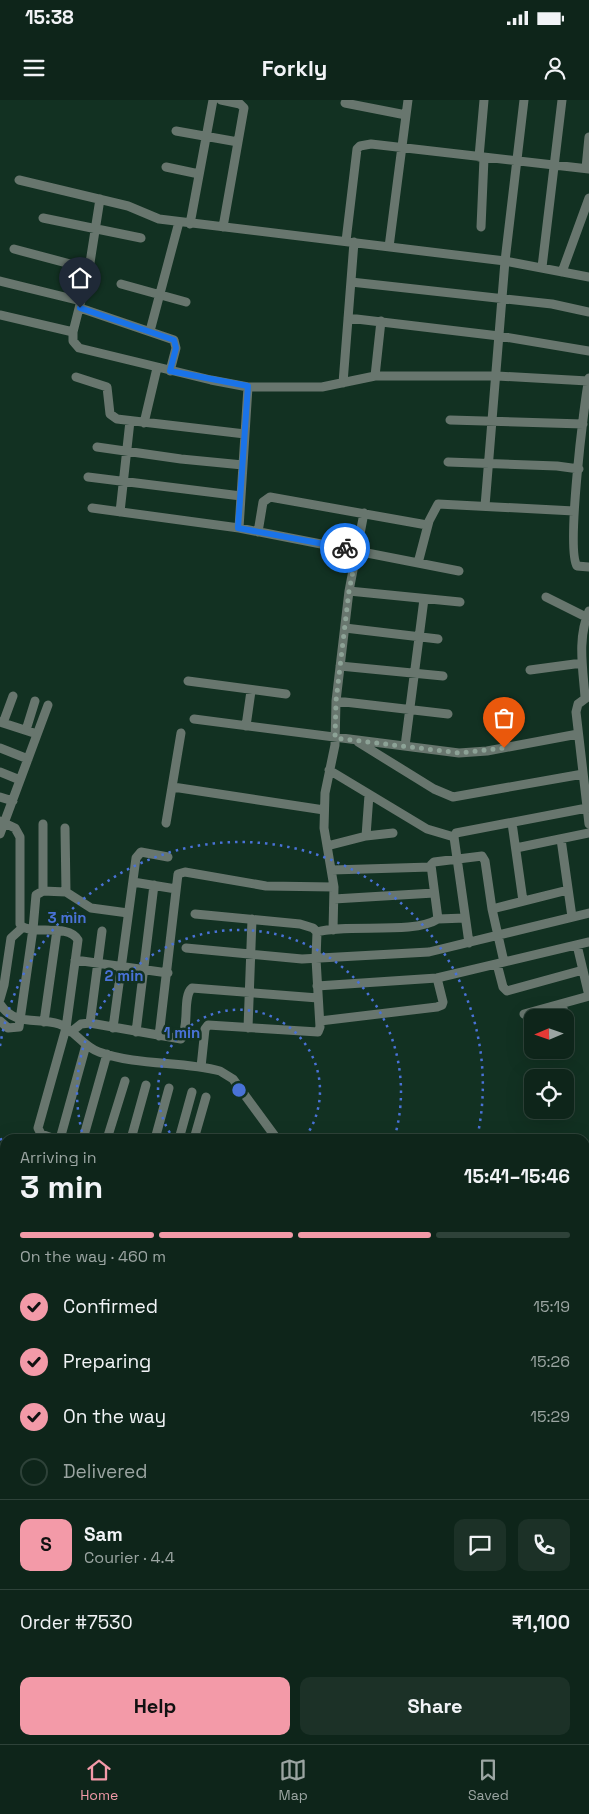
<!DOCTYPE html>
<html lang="en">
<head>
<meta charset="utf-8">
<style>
  :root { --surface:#0e251a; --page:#1c3127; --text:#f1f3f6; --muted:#9ba5a2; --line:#2e4239; --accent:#f39aa8 }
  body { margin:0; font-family:"Space Grotesk",sans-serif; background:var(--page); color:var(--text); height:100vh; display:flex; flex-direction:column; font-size:19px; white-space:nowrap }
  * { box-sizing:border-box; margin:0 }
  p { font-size:16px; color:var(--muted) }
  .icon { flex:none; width:28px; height:28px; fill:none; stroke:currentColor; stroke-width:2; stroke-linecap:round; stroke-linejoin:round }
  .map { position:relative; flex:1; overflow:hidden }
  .panel { position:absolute; left:0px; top:1034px; width:590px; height:611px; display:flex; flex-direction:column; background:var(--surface); border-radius:15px 15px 0 0; box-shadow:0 5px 20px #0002,0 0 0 1px var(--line) }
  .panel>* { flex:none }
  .needle { width:32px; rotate:268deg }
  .controls { position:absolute; left:524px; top:909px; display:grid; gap:10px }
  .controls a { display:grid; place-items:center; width:50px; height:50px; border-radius:10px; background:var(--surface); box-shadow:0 5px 20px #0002,0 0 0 1px var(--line); font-size:25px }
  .pin { position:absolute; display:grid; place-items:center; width:42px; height:42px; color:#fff; margin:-51px -21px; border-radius:50% 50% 50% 0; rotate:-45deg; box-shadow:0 0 5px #0007 }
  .pin .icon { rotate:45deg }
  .courier { position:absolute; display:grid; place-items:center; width:50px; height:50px; margin:-25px; border:4px solid #1a73e8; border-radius:50%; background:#fff; color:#222; box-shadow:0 1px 6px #0007 }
  .head em { font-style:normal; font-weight:600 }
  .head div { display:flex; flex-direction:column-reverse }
  .head { display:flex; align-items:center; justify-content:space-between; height:85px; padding:0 20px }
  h1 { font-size:32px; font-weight:600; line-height:38px }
  .bar { display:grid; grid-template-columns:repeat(4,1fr); gap:8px 5px; align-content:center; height:60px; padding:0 20px }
  .bar i { height:6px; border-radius:4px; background:var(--line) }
  .bar .current { background:var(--accent) }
  .bar p { grid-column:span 4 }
  .line { display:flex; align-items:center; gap:12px; padding:0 20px; border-top:1px solid var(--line) }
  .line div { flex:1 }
  .round { display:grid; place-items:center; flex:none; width:52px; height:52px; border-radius:10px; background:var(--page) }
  ol { padding:0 20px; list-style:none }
  li { display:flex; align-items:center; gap:15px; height:55px }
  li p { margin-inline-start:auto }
  li .icon { padding:5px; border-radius:50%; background:var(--accent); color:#111; stroke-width:4 }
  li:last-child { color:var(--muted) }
  li i { width:28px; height:28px; border:2px solid var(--line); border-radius:50% }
  .primary-button { display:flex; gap:10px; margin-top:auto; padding:10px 20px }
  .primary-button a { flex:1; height:58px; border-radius:10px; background:var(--accent); color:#111; font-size:20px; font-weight:600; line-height:58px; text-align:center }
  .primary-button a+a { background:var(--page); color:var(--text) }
  .status { display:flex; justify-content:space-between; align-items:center; height:35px; padding:0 25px; background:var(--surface); direction:ltr }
  .status svg { height:14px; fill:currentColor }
  header { display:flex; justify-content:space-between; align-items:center; height:65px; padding:0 20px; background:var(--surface); font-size:22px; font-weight:600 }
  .menu { display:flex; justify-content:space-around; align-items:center; height:70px; border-top:1px solid var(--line); background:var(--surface); font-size:14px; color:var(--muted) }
  .menu a { display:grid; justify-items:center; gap:2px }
  .menu .current { color:var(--accent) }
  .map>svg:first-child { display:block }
</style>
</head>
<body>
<div class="status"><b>15:38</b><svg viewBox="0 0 49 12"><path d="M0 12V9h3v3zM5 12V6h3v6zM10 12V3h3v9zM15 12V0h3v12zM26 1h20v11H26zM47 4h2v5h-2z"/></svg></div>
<header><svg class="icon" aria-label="menu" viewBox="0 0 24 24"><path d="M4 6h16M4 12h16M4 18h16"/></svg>Forkly<svg class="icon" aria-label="person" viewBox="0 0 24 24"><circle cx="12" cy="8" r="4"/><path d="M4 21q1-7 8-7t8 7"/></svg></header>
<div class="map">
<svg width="589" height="1644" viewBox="0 0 589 1644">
  <rect width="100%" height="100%" fill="#123122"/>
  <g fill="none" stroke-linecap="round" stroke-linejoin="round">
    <path stroke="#68766e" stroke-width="9" d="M221,0L240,4L244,8L223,127
      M345,3L406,15
      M176,31L238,42
      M479,57L484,0
      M166,67L199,74
      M586,68L589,37
      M19,80L128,106L159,119L505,161L589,177
      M100,99L89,169L73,232V241L79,248L211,280L248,287H322L375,276H497L588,281
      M43,118L141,138
      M190,124L213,0
      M481,127L484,58
      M346,141L357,49L360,46L371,44L589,69
      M389,147L408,0
      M14,149L89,169
      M542,167L562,0
      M562,172L589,98
      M0,181L81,201
      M351,182L552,204L589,212
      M121,184L186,202
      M80,208L174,240L176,248L170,271
      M0,215L73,232
      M348,218L499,236L589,251
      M150,231L179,122
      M375,276L381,221
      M76,277L107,287L110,314L117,319L245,334
      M589,278C584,303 566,450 577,466L589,467
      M343,283L354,142
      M450,320L583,324
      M144,323L157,268
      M97,347L181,359L243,365
      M448,362L557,366L579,369
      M88,377L241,396
      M485,406L505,161L524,0
      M92,408L239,428L459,471
      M120,412L130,321
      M239,428L248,287
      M258,432L263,402L270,397L427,425
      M418,463L429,421L438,404L574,411
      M349,491L460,502
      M546,497L586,517
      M345,528L438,539
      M340,566L443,576
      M530,570L582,563
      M188,581L286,594
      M589,596L578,604L576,612L589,724
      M585,597C583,569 577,538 589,511
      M336,601L448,614
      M194,619L459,653L487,651L578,634
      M0,622L37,634
      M3,623L13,596
      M246,626L251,591
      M26,630L35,601
      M358,642L434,689L453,697L583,674
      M405,646L424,499
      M0,648L28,659
      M329,670L427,729L454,737
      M0,672L20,680
      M173,687L324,710
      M0,697L13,701
      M0,721L15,728L20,737V824C28,837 68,822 78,840L66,928L38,1028L41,1034L55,1039
      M166,723L181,633
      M512,723L523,801
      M65,728L66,792
      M0,734L48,605
      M366,736L369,695
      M561,739L572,817
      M327,746L366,736L393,733
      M516,748L589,733
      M332,770L431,767
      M133,782L176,789
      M43,791V724
      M334,799L434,793
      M492,809L568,790
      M195,814L300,824L313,828L317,832
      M465,818L438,819L431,765L434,762L482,756L485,761L492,809L504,862
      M333,830L334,787L324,728L325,693L335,645L336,601L349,491L364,413
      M469,843L454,737L456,733L587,708
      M577,845L589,896
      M186,848L302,859L429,852L589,813
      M75,860L168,873
      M497,864L503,887L507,891L583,870
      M317,886L437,878L589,842
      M0,899L4,885L11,838L22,828
      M0,904C15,927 37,917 59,924C74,929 83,947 99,952C138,966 181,961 220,971L233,979L277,1039
      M562,904L569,932
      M524,914L589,896
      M0,921L8,928L19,927L33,829L36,795L43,791L66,792L91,808L128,813
      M320,921L437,907L442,905L443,902L437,878
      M44,922L57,830
      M90,923L102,831
      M113,928L136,758L141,752L168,757
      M248,928L252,819
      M71,932L81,924L90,923L181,939C190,926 182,896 192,888L318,898
      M136,932L154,785
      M159,936L178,774L185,772L266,786L334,787
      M201,967L205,929L208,925L318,932L320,927L316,859L317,832C347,823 413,835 438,819
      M60,1039L86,945
      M83,1039L107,954
      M107,1039L125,981
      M131,1039L146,985
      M155,1039L169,988
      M179,1039L192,992
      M194,1039L206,997
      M585,1058H589
      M585,1145H589
      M585,1170H589
      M585,1203H589
      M0,1294L5,1295
      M585,1323L589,1325
      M0,1325L5,1315
      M585,1382L589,1367
      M0,1408L5,1410
      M585,1436L589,1438
      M0,1594L5,1595
      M84,1640L91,1644
      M323,1640L325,1641
      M346,1644L347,1640"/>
  </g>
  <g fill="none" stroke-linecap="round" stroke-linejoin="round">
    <path stroke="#8ca296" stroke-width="5" stroke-dasharray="0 9" d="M345,448L357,451L349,491L336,601L335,638L460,653L504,648"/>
    <path stroke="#1a73e8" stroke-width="6" d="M80,208L174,240L176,248L170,271L248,286L238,428L345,448"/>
  </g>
  <g fill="none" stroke="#4972d7" stroke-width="2.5" stroke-dasharray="2.5 5">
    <path d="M174 1039A81 81 0 1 1 304 1039"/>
    <path d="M84 1039A162 162 0 1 1 394 1039"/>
    <path d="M5 1055A243 243 0 0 1 0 1034M0 946A243 243 0 1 1 477 1038"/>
  </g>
  <circle cx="239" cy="990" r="8" fill="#4972d7" stroke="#123122" stroke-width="2.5"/>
  <g font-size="15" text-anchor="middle" font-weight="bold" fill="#4972d7" stroke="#123122" stroke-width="5" stroke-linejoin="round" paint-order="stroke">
    <text x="67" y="823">3 min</text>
    <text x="124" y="881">2 min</text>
    <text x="182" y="938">1 min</text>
  </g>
</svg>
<div class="controls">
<a><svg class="needle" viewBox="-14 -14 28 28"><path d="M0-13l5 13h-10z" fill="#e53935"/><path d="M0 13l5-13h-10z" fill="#9ba5a2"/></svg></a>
<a><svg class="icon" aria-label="locate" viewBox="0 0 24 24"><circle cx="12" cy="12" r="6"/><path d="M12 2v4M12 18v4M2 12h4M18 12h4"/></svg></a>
</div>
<div class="pin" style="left:504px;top:648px;background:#ea580c"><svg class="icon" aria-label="bag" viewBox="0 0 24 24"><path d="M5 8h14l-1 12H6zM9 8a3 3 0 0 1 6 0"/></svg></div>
<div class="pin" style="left:80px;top:208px;background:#1f2937"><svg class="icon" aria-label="home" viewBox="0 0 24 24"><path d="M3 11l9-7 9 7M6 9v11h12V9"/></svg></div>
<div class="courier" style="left:345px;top:448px"><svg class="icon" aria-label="bike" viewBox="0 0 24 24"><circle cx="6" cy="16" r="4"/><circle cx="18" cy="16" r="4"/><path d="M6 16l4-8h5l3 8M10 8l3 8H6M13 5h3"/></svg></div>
<section class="panel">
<div class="head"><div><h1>3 min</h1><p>Arriving in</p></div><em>15:41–15:46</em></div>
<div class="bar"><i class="current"></i><i class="current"></i><i class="current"></i><i></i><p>On the way · 460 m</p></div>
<ol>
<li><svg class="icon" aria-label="check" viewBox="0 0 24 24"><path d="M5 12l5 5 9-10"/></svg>Confirmed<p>15:19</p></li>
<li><svg class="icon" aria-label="check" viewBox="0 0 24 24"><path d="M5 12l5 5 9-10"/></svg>Preparing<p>15:26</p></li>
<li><svg class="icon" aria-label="check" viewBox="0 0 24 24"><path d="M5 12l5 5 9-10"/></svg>On the way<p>15:29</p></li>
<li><i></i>Delivered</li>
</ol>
<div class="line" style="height:90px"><b class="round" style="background:var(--accent);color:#111">S</b><div><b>Sam</b><p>Courier · 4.4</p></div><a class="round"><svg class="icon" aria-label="chat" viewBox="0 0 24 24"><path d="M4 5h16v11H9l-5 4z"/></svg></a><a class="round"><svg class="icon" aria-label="phone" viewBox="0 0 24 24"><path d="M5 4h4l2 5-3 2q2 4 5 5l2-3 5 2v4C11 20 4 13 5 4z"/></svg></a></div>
<div class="line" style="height:65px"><div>Order #7530</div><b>₹1,100</b></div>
<div class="primary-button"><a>Help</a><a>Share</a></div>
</section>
</div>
<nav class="menu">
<a class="current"><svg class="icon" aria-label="home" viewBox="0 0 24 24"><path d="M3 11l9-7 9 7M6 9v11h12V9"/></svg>Home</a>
<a><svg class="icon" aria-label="map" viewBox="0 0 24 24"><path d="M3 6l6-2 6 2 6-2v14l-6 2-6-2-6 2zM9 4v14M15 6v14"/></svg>Map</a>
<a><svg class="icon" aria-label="saved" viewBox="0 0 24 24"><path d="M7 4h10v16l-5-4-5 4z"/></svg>Saved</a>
</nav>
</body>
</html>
